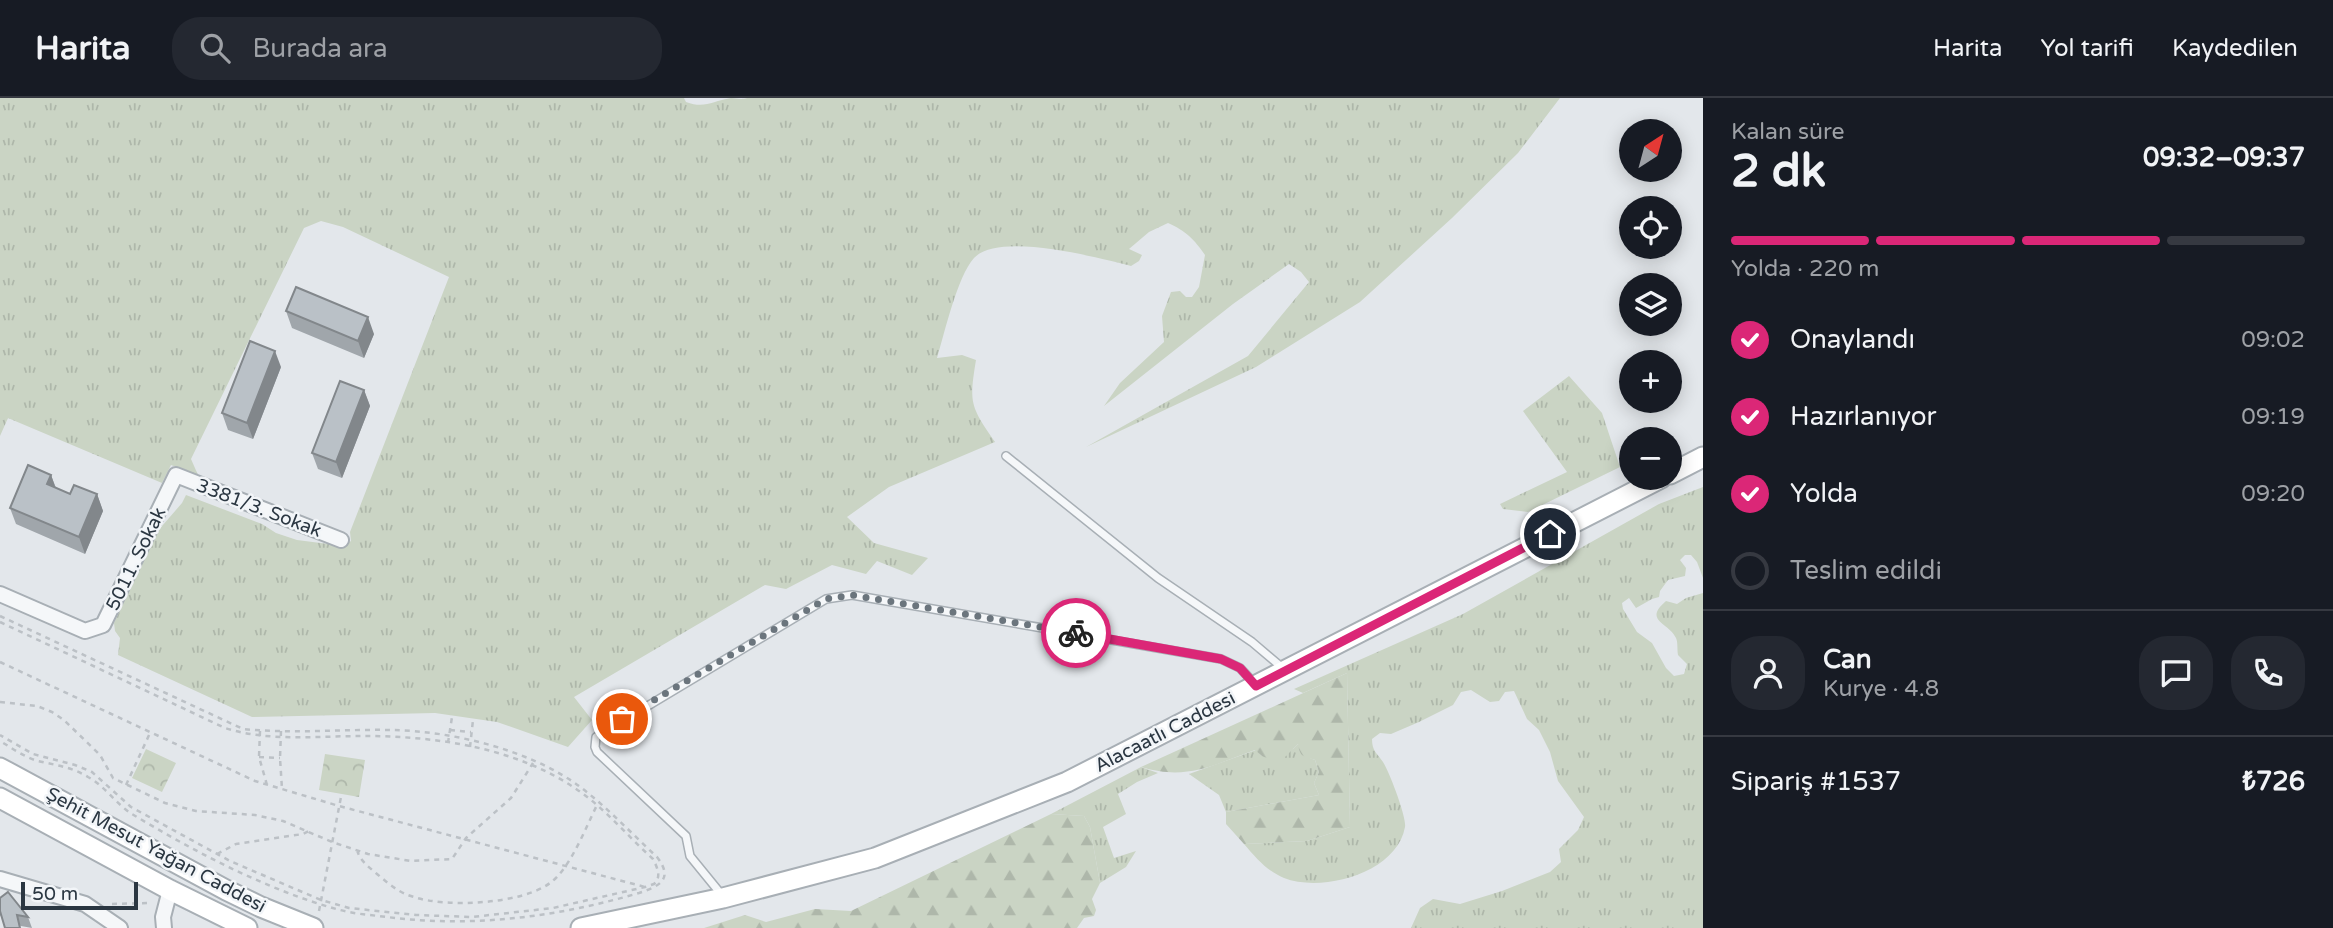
<!DOCTYPE html>
<html lang="tr">
<head>
<meta charset="utf-8">
<style>
  :root { --surface:#171b24; --page:#242831; --text:#f1f3f6; --muted:#9ea1a6; --line:#363941; --accent:#db2777 }
  body { margin:0; font-family:"Varela Round",sans-serif; background:var(--page); color:var(--text); height:100vh; display:flex; flex-direction:column; font-size:26px; white-space:nowrap }
  * { box-sizing:border-box; margin:0 }
  p { font-size:23px; color:var(--muted) }
  .icon { flex:none; width:38px; height:38px; fill:none; stroke:currentColor; stroke-width:2; stroke-linecap:round; stroke-linejoin:round }
  .map { position:relative; flex:1; overflow:hidden }
  .panel { display:flex; flex-direction:column; background:var(--surface); width:630px }
  .panel>* { flex:none }
  .needle { width:46px; rotate:36deg }
  .tools { position:absolute; left:1619px; top:21px; display:grid; gap:14px }
  .tools a { display:grid; place-items:center; width:63px; height:63px; border-radius:50%; background:var(--surface); box-shadow:0 4px 18px #0003; font-size:35px }
  .scale { position:absolute; left:21px; bottom:18px; width:117px; box-sizing:border-box; padding-left:7px; border:4px solid #2b3742; border-top:0; font-size:19px; line-height:24px; white-space:nowrap; color:#2b3742; -webkit-text-stroke:5px #f2f5f8; paint-order:stroke }
  .pin { position:absolute; display:grid; place-items:center; width:60px; height:60px; color:#fff; margin:-30px; border:4px solid #fff; border-radius:50%; box-shadow:0 2px 7px #0007 }
  .courier { position:absolute; display:grid; place-items:center; width:70px; height:70px; margin:-35px; border:5px solid #db2777; border-radius:50%; background:#fff; color:#222; box-shadow:0 2px 9px #0007 }
  .overview em { font-style:normal; font-weight:800 }
  .overview div { display:flex; flex-direction:column-reverse }
  .overview { display:flex; align-items:center; justify-content:space-between; height:119px; padding:0 28px }
  h1 { font-size:46px; font-weight:800; line-height:52px }
  .bar { display:grid; grid-template-columns:repeat(4,1fr); gap:10px 7px; align-content:center; height:84px; padding:0 28px }
  .bar i { height:9px; border-radius:5px; background:var(--line) }
  .bar .selected { background:var(--accent) }
  .bar p { grid-column:span 4 }
  .line { display:flex; align-items:center; gap:18px; padding:0 28px; border-top:2px solid var(--line) }
  .line div { flex:1 }
  .round { display:grid; place-items:center; flex:none; width:74px; height:74px; border-radius:28px; background:var(--page) }
  ol { padding:0 28px; list-style:none }
  li { display:flex; align-items:center; gap:21px; height:77px }
  li p { margin-inline-start:auto }
  li .icon { padding:7px; border-radius:50%; background:var(--accent); color:#fff; stroke-width:4 }
  li:last-child { color:var(--muted) }
  li i { width:38px; height:38px; border:4px solid var(--line); border-radius:50% }
  header { display:flex; align-items:center; gap:42px; box-sizing:border-box; height:98px; padding:0 35px; background:var(--surface); border-bottom:2px solid var(--line) }
  header strong { font-size:33px }
  nav { display:flex; gap:38px; margin-inline-start:auto; font-size:24px }
  .search { width:490px; height:63px; background:var(--page); display:flex; align-items:center; gap:18px; box-sizing:border-box; padding:0 24px; border-radius:28px; color:var(--muted); font-size:26px }
  main { display:flex; flex:1; min-height:0 }
  .map>svg:first-child { display:block }
</style>
</head>
<body>
<header>
<strong>Harita</strong>
<div class="search"><svg class="icon" aria-label="search" viewBox="0 0 24 24"><circle cx="10" cy="10" r="6"/><path d="M15 15l6 6"/></svg>Burada ara</div>
<nav><a>Harita</a><a>Yol tarifi</a><a>Kaydedilen</a></nav>
</header>
<main>
<div class="map">
<svg width="1703" height="830" viewBox="0 0 1703 830">
  <defs>
    <pattern id="grass-tufts" width="24" height="20" patternUnits="userSpaceOnUse" patternTransform="scale(1.75)"><rect width="24" height="20" fill="#cad4c4"/><path d="M3 7l-1-3M5 7V3M7 7l1-3M15 17l-1-3M17 17v-4M19 17l1-3" fill="none" stroke="#aeb7aa"/></pattern>
    <pattern id="forest-firs" width="22" height="20" patternUnits="userSpaceOnUse" patternTransform="scale(1.75)"><rect width="22" height="20" fill="#cad4c4"/><path d="M5 1l3.5 6h-7zM16 11l3.5 6h-7z" fill="#aeb7aa"/></pattern>
    <pattern id="park-crowns" width="20" height="18" patternUnits="userSpaceOnUse" patternTransform="scale(1.75)"><rect width="20" height="18" fill="#cad4c4"/><path d="M2 6a3 3 0 1 1 6 0M12 15a3 3 0 1 1 6 0" fill="none" stroke="#aeb7aa"/></pattern>
  </defs>
  <rect width="100%" height="100%" fill="#e3e7eb"/>
  <path fill="url(#grass-tufts)" d="M0,0H684L686,4C705,11 712,3 731,0C738,0 740,2 747,0H1560L1518,55L1452,120L1360,204L1256,269L1086,349L1248,258L1309,184L1301,174L1289,166L1233,206L1104,308L1120,285L1164,244L1162,218L1171,194L1180,193L1186,199H1192L1199,189L1205,157C1194,141 1186,133 1168,125L1149,134L1129,151L1142,157L1139,163L1131,168C1099,160 999,133 974,160C957,179 945,234 937,260L962,257L976,262C969,305 970,308 995,344L889,389L847,419L874,445L928,460L912,477L877,463L866,476L832,467L786,491L765,487L574,599L592,622L568,649L497,624L435,615L252,619L118,557L120,540L115,533L114,525L156,435L182,405L186,397L262,426L276,435L297,442L344,448L351,443L350,434L449,179L343,129L321,123L304,130L191,361L198,377L171,367L162,385L8,320L0,338Z
    M1569,278L1602,315L1620,369L1528,414L1503,411L1500,406L1567,374L1523,313Z
    M1703,389V480L1697,464L1691,457H1685L1680,462L1686,470L1685,478L1668,482L1660,493L1659,499L1652,501L1636,510L1629,500L1622,505L1623,511L1637,534L1652,545L1666,570L1674,578L1684,576L1687,566L1678,557C1677,551 1678,544 1676,540C1668,524 1643,523 1666,503L1677,506L1686,500L1703,495V830H1411L1420,810L1433,801L1460,806L1502,793L1550,774L1561,764L1559,751L1578,732L1584,719L1558,683L1550,654L1539,632L1527,621L1514,593L1505,594L1499,603L1490,604L1471,592L1461,594L1453,607L1419,624L1391,636L1380,635L1372,641C1372,653 1377,655 1383,664C1389,673 1407,720 1405,729C1397,775 1322,795 1284,780C1267,773 1256,760 1244,746L1307,743L1350,729L1347,575L1303,595L1294,591L1463,516L1659,406Z
    M1298,646L1310,660L1315,662L1319,674L1314,685L1319,697L1226,714L1219,697L1189,676L1256,652L1262,658L1293,651Z
    M1141,669L1158,675L1137,684L1118,696L1126,716L1103,729L1114,760L1136,753L1126,769L1100,785L1090,729L1084,718L1051,716Z"/>
  <path fill="url(#forest-firs)" d="M1347,575L1350,729L1307,743L1244,746L1226,726V714L1319,697L1314,685L1319,674L1315,662C1304,658 1300,660 1298,646L1285,659L1273,663L1262,658L1255,652C1213,667 1187,683 1141,669Z
    M1051,716L1084,718L1090,729L1100,785L1092,801L1096,812L1094,818L1084,820L1077,830H704L745,817L766,824L815,811L851,813Z"/>
  <path fill="url(#park-crowns)" d="M146,651L176,665L162,694L132,680Z
    M325,656L365,662L359,699L319,692Z"/>
  <g fill="none" stroke-linecap="round" stroke-linejoin="round">
    <defs>
      <path id="service" d="M1006,358L1158,480L1252,544L1285,572
        M721,796L690,758L686,738L597,654L595,649L596,639L826,501L852,497L1221,561L1240,570L1254,585"/>
      <path id="minor" d="M0,496L85,533L103,527L176,377L341,442
        M0,781L85,806L120,830
        M164,830L163,819L170,792"/>
      <path id="secondary" d="M1670,376L1703,359
        M0,670L226,792L261,809L313,830
        M0,700L170,792L247,830
        M581,830L723,800L875,760L1067,684L1661,380"/>
    </defs>
    <use href="#service" stroke="#a8afb5" stroke-width="10"/>
    <use href="#minor" stroke="#a8afb5" stroke-width="18"/>
    <use href="#secondary" stroke="#a8afb5" stroke-width="23"/>
    <path stroke="#bcc1c6" stroke-width="2.5" stroke-dasharray="5 5" stroke-linecap="butt" d="M0,518L243,631C292,636 343,631 392,632C452,633 530,652 579,688C607,709 631,735 657,759C674,781 660,788 639,795C557,819 473,830 387,819C371,817 355,816 340,812C269,793 195,754 132,716C116,706 105,688 88,679C72,669 55,667 38,663C24,659 12,650 0,643
      M0,524L225,630C268,644 318,638 363,638C441,638 528,651 591,702C613,720 632,742 653,761C657,769 662,779 654,786L645,789L553,810L472,819L416,817L349,810L321,802L230,763L131,709L92,674L75,667L33,656L0,637
      M0,564L255,683L339,708L645,789
      M0,604L37,608L52,614L64,622L100,657L113,680L165,705L196,713L255,717L283,723L332,744L368,756L411,763L452,761L466,740L511,700L533,665
      M450,632L471,634
      M260,633L259,659L267,687
      M281,633L280,660L282,691
      M448,645L452,619
      M470,649L473,622
      M259,659L280,660
      M126,687L150,635
      M357,752C360,763 369,769 377,776C389,786 399,795 414,799C447,810 522,806 550,785C570,771 586,729 597,707
      M217,756L236,746L303,736L309,733
      M112,806L151,805
      M319,813L341,699"/>
    <use href="#service" stroke="#f5f7f9" stroke-width="7"/>
    <use href="#minor" stroke="#f5f7f9" stroke-width="14"/>
    <use href="#secondary" stroke="#fff" stroke-width="19"/>
  </g>
  <path fill="#a0a6ab" d="M286,213L374,236L364,260L292,230Z
    M281,269L253,341L228,332L222,315Z
    M364,292L370,308L342,380L318,371L312,355Z
    M51,377L56,390L70,396H97L103,413L85,456L16,426L10,410Z
    M0,800L28,819L32,830L21,828L2,820L0,817Z"/>
  <path fill="#82878b" d="M368,219L374,236L364,260L358,243Z
    M275,253L281,269L253,341L247,325Z
    M364,292L370,308L342,380L336,364Z
    M51,377L57,394L47,386Z
    M97,396L103,413L85,456L79,439Z"/>
  <path fill="#bac1c7" stroke="#82878b" stroke-width="2" d="M296,189L368,219L358,243L286,213Z
    M250,243L275,253L247,325L222,315Z
    M340,283L364,292L336,364L312,355Z
    M28,367L51,377L47,386L70,396L74,387L97,396L79,439L10,410Z
    M8,794L28,819L17,817L20,830H5L0,813V800Z"/>
  <g fill="none" stroke-linecap="round" stroke-linejoin="round">
    <path stroke="#6b757d" stroke-width="7" stroke-dasharray="0 12.6" d="M622,621L826,501L852,497L1076,535"/>
    <path stroke="#db2777" stroke-width="9" d="M1076,535L1221,561L1240,570L1256,588L1550,436"/>
  </g>
  <g text-anchor="middle" dominant-baseline="central" stroke-width="5" stroke-linejoin="round" paint-order="stroke">
    <g font-size="19" fill="#2b3742" stroke="#f2f5f8">
      <text transform="translate(259 410) rotate(21)">3381/3. Sokak</text>
      <text transform="translate(136 461) rotate(-64)">5011. Sokak</text>
      <text transform="translate(1165 634) rotate(-27)">Alacaatlı Caddesi</text>
      <text transform="translate(156 752) rotate(28)">Şehit Mesut Yağan Caddesi</text>
    </g>
  </g>
</svg>
<div class="tools">
<a><svg class="needle" viewBox="-14 -14 28 28"><path d="M0-13l5 13h-10z" fill="#e53935"/><path d="M0 13l5-13h-10z" fill="#9ea1a6"/></svg></a>
<a><svg class="icon" aria-label="locate" viewBox="0 0 24 24"><circle cx="12" cy="12" r="6"/><path d="M12 2v4M12 18v4M2 12h4M18 12h4"/></svg></a>
<a><svg class="icon" aria-label="layers" viewBox="0 0 24 24"><path d="M12 4l9 5-9 5-9-5zM3 14l9 5 9-5"/></svg></a>
<a>+</a>
<a>−</a>
</div>
<div class="scale">50 m</div>
<div class="pin" style="left:622px;top:621px;background:#ea580c"><svg class="icon" aria-label="bag" viewBox="0 0 24 24"><path d="M5 8h14l-1 12H6zM9 8a3 3 0 0 1 6 0"/></svg></div>
<div class="pin" style="left:1550px;top:436px;background:#1f2937"><svg class="icon" aria-label="home" viewBox="0 0 24 24"><path d="M3 11l9-7 9 7M6 9v11h12V9"/></svg></div>
<div class="courier" style="left:1076px;top:535px"><svg class="icon" aria-label="bike" viewBox="0 0 24 24"><circle cx="6" cy="16" r="4"/><circle cx="18" cy="16" r="4"/><path d="M6 16l4-8h5l3 8M10 8l3 8H6M13 5h3"/></svg></div>
</div>
<section class="panel">
<div class="overview"><div><h1>2 dk</h1><p>Kalan süre</p></div><em>09:32–09:37</em></div>
<div class="bar"><i class="selected"></i><i class="selected"></i><i class="selected"></i><i></i><p>Yolda · 220 m</p></div>
<ol>
<li><svg class="icon" aria-label="check" viewBox="0 0 24 24"><path d="M5 12l5 5 9-10"/></svg>Onaylandı<p>09:02</p></li>
<li><svg class="icon" aria-label="check" viewBox="0 0 24 24"><path d="M5 12l5 5 9-10"/></svg>Hazırlanıyor<p>09:19</p></li>
<li><svg class="icon" aria-label="check" viewBox="0 0 24 24"><path d="M5 12l5 5 9-10"/></svg>Yolda<p>09:20</p></li>
<li><i></i>Teslim edildi</li>
</ol>
<div class="line" style="height:126px"><a class="round"><svg class="icon" aria-label="person" viewBox="0 0 24 24"><circle cx="12" cy="8" r="4"/><path d="M4 21q1-7 8-7t8 7"/></svg></a><div><b>Can</b><p>Kurye · 4.8</p></div><a class="round"><svg class="icon" aria-label="chat" viewBox="0 0 24 24"><path d="M4 5h16v11H9l-5 4z"/></svg></a><a class="round"><svg class="icon" aria-label="phone" viewBox="0 0 24 24"><path d="M5 4h4l2 5-3 2q2 4 5 5l2-3 5 2v4C11 20 4 13 5 4z"/></svg></a></div>
<div class="line" style="height:91px"><div>Sipariş #1537</div><b>₺726</b></div>
</section>
</main>
</body>
</html>
